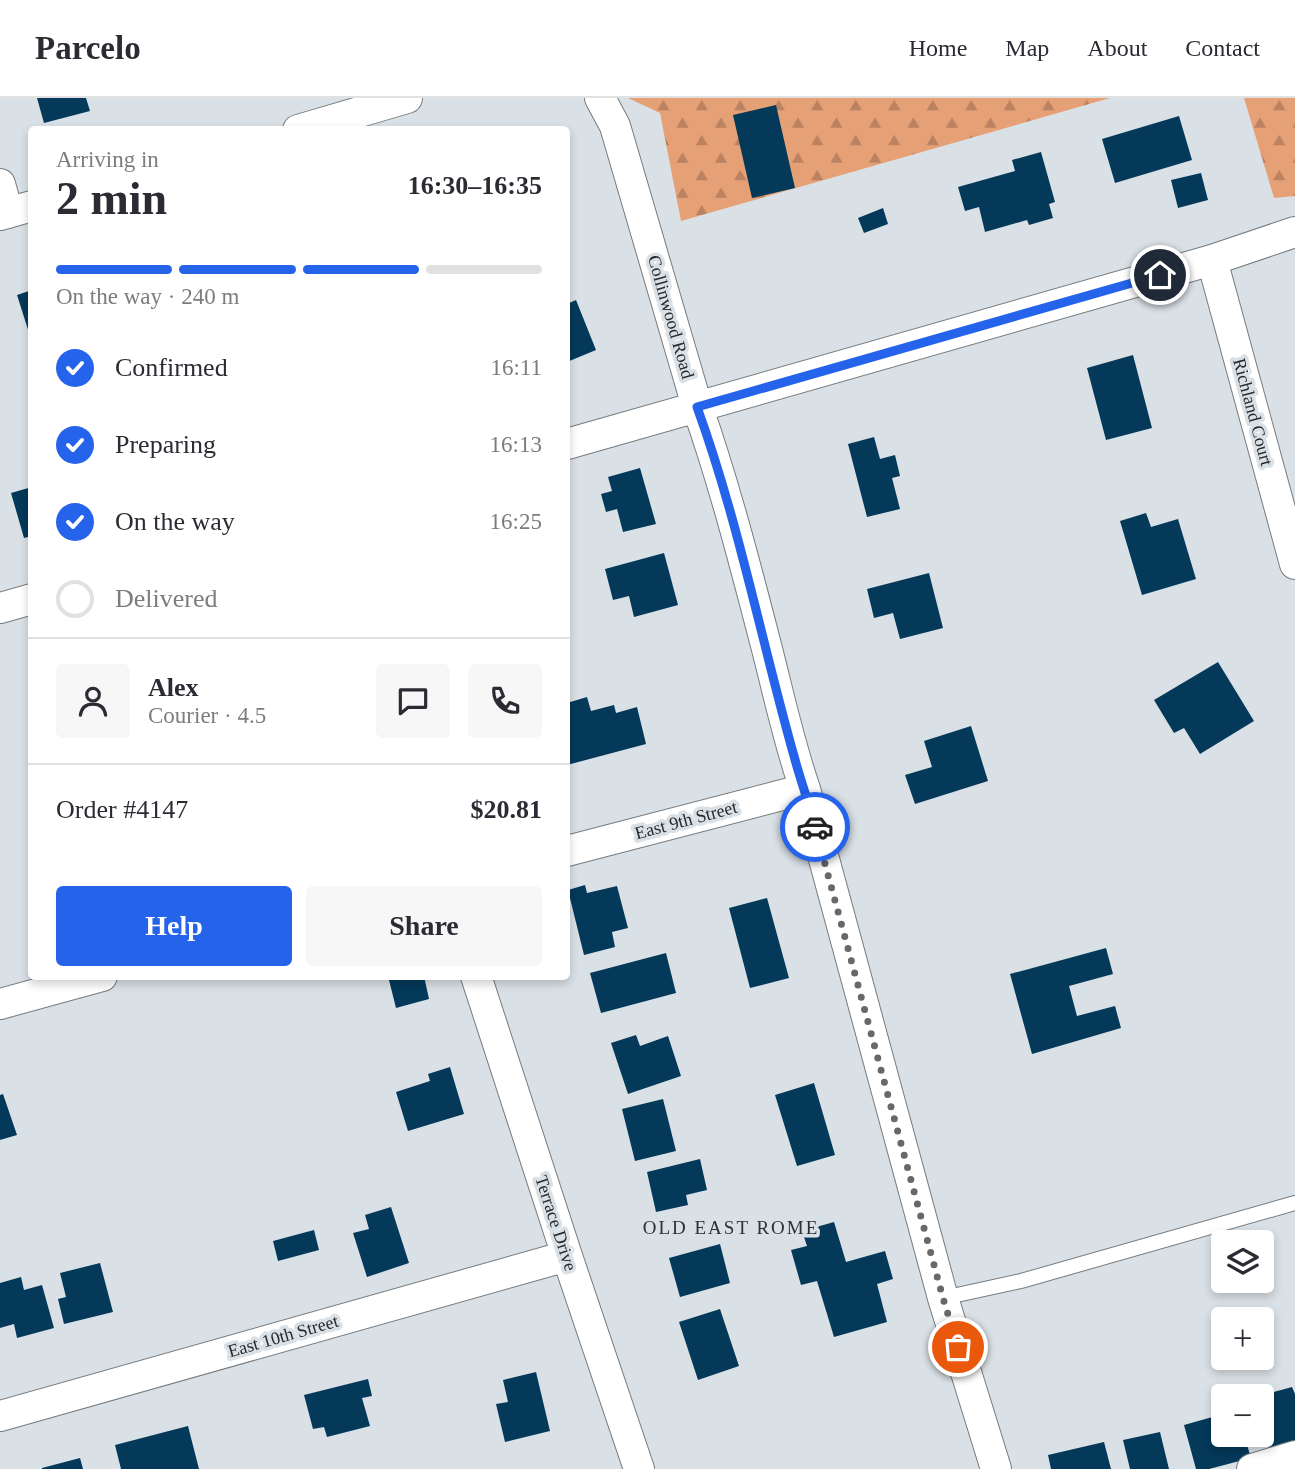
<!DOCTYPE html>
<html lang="en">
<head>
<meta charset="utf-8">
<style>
  :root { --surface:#fff; --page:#f7f7f7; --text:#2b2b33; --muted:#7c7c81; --line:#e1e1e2; --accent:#2563eb }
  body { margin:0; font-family:"Times New Roman",serif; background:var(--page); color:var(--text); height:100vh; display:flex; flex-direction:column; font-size:26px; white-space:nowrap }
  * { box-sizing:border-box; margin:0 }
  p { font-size:23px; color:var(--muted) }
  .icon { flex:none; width:38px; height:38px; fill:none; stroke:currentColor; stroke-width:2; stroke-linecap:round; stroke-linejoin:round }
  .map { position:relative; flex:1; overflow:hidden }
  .drawer { position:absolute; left:28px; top:28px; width:542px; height:854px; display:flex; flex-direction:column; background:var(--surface); border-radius:7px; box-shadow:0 4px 10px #0003 }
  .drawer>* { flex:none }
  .tools { position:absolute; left:1211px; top:1132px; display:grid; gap:14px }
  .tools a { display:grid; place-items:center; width:63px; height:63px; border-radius:7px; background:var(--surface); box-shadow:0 4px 10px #0003; font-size:35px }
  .pin { position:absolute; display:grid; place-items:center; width:60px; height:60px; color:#fff; margin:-30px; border:4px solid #fff; border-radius:50%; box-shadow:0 2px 7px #0007 }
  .courier { position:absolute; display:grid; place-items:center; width:70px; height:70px; margin:-35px; border:5px solid #2563eb; border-radius:50%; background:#fff; color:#222; box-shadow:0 2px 9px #0007 }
  .summary em { font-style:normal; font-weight:700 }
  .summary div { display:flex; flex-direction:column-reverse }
  .summary { display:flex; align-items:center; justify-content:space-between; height:119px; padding:0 28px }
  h1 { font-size:46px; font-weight:700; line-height:52px }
  .bar { display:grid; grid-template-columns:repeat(4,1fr); gap:10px 7px; align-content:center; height:84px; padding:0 28px }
  .bar i { height:9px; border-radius:5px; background:var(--line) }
  .bar .active { background:var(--accent) }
  .bar p { grid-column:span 4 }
  .line { display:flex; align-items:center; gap:18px; padding:0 28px; border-top:2px solid var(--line) }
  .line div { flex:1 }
  .round { display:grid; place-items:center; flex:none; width:74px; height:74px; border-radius:7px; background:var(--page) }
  ol { padding:0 28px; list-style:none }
  li { display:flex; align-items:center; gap:21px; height:77px }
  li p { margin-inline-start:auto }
  li .icon { padding:7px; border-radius:50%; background:var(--accent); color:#fff; stroke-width:4 }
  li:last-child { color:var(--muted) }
  li i { width:38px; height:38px; border:4px solid var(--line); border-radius:50% }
  .button { display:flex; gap:14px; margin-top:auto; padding:14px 28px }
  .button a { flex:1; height:80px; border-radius:7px; background:var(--accent); color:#fff; font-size:28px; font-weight:700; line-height:80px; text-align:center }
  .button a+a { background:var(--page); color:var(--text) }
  header { display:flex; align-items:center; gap:42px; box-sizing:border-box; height:98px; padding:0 35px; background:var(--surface); border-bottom:2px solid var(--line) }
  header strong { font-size:33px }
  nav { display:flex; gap:38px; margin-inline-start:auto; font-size:24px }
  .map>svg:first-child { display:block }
</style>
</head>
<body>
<header>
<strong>Parcelo</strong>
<nav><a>Home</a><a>Map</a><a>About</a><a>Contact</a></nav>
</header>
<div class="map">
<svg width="1295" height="1371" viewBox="0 0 1295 1371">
  <defs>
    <pattern id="forest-firs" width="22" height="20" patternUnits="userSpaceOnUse" patternTransform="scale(1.75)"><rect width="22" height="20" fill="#e6a075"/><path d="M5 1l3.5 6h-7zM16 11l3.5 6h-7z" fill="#ba8260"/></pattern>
  </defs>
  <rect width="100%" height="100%" fill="#dae1e6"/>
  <path fill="url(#forest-firs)" d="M628,0H1110L681,123L660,15Z
    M1244,0H1295V98L1274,100Z"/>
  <path fill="#04395a" d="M37,0H86L90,13L44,25Z
    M776,7L795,90L752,100L733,17Z
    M1179,18L1192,62L1115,85L1102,41Z
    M1041,54L1055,104L1049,106L1053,120L1029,127L1027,122L985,134L979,109L965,113L958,89L1015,73L1012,62Z
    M1201,75L1208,102L1178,110L1171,82Z
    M883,110L888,126L864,135L858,120Z
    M32,192V241H31L17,197Z
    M576,202L596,252L567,264V206Z
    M1133,257L1152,330L1106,342L1087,270Z
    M874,339L880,361L895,357L900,378L892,380L900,411L867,419L848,346Z
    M640,370L656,426L623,434L617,411L606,414L601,396L612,393L608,379Z
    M32,389V438L24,440L11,395Z
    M1146,415L1151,429L1178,421L1196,481L1142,497L1120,423Z
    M664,455L678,507L634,519L629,498L613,502L605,471Z
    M929,475L943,530L900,541L893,515L874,520L867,491Z
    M1218,564L1254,623L1200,656L1184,630L1174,635L1154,602Z
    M587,599L591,613L614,607L616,615L637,609L646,646L567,667V605Z
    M971,628L988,683L915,706L905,677L932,669L924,643Z
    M585,787L587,795L617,788L628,830L612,834L615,849L584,857L568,792Z
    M767,800L789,880L750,890L729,810Z
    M1106,850L1113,876L1069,888L1077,918L1115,908L1121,930L1032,956L1010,876Z
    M666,855L676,895L601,915L590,875Z
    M388,878H424L429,901L396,910Z
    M636,937L640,948L668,938L681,978L628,996L611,945Z
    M450,969L464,1016L408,1033L396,994L430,983L428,976Z
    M814,985L835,1057L797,1068L775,997Z
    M3,996L17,1037L0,1042V997Z
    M663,1001L676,1053L635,1063L622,1011Z
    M700,1061L707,1092L686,1097L688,1107L656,1114L647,1074Z
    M391,1109L409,1165L367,1179L353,1135L369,1131L365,1117Z
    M834,1124L846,1164L885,1153L893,1181L877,1186L887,1224L834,1239L817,1183L801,1187L791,1152L807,1148L802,1133Z
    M314,1132L319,1152L278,1163L273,1143Z
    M720,1146L730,1185L680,1199L669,1160Z
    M100,1165L113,1214L64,1226L58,1201L66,1199L60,1175Z
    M21,1179L24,1192L42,1187L54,1230L17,1240L14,1226L0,1230V1185Z
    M720,1211L739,1268L698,1282L679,1224Z
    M536,1274L550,1333L505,1344L496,1306L508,1304L503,1282Z
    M368,1281L372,1298L362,1300L370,1328L327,1339L324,1329L313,1331L304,1297Z
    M1292,1289L1295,1296V1345L1269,1352L1264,1332L1272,1330L1263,1297Z
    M1223,1316V1337H1244L1251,1360L1209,1371H1196L1184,1327Z
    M188,1328L199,1371H121L115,1347Z
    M1160,1334L1169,1371H1130L1123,1342Z
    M1104,1344L1111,1371H1051L1048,1357Z
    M80,1360L83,1371H42V1370Z"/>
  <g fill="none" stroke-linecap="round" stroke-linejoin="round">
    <defs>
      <path id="service" d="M943,1200L1021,1183L1295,1105"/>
      <path id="minor" d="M600,0L615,28L697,308C725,388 746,470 767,551C779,598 789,645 805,691L943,1200L996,1371
        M298,32L407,0
        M0,86L8,115
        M0,117L32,108
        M1212,162L1295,466
        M567,346L1212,162L1295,134
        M0,510L32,501
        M567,753L805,691
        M476,878L567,1158L639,1371
        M0,906L102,878
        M0,1318L567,1158
        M1252,1371L1295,1358"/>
    </defs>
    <use href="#service" stroke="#757b7f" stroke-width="16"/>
    <use href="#minor" stroke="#757b7f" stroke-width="32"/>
    <use href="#service" stroke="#fff" stroke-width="14"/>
    <use href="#minor" stroke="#fff" stroke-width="30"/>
  </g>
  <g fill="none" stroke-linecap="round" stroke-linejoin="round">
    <path stroke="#65696c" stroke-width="7" stroke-dasharray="0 12.6" d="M815,729L943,1200L958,1249"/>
    <path stroke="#2563eb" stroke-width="9" d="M815,729C809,705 800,681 794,658C761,541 738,422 697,309L1160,177"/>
  </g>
  <g text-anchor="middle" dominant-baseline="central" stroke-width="7" stroke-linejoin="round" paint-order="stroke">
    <g font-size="18" fill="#26292b" stroke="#dae1e6">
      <text transform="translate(671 219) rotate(74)">Collinwood Road</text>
      <text transform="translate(1253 314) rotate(75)">Richland Court</text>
      <text transform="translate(686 722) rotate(-15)">East 9th Street</text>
      <text transform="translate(556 1125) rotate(72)">Terrace Drive</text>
      <text transform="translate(283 1238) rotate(-16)">East 10th Street</text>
    </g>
    <g font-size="19" letter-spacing="2" fill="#2c3135" stroke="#dae1e6">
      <text x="731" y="1129">OLD EAST ROME</text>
    </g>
  </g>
</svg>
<div class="tools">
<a><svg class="icon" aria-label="layers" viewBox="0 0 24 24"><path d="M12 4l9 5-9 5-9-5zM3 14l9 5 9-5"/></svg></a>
<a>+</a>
<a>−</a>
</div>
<div class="pin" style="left:958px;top:1249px;background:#ea580c"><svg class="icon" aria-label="bag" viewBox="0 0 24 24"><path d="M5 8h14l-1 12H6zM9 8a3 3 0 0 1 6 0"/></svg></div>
<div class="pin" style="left:1160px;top:177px;background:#1f2937"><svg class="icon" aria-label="home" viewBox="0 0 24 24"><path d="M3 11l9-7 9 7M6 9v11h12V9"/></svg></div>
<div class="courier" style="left:815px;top:729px"><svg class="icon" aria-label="car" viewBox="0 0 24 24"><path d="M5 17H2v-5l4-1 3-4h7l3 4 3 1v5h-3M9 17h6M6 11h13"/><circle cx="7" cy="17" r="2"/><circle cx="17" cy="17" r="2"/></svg></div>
<section class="drawer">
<div class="summary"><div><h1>2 min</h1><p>Arriving in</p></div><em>16:30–16:35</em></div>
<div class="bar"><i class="active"></i><i class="active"></i><i class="active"></i><i></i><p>On the way · 240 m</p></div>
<ol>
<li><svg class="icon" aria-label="check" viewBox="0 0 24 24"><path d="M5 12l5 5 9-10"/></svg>Confirmed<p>16:11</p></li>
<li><svg class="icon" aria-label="check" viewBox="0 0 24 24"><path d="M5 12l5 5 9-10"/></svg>Preparing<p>16:13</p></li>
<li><svg class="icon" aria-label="check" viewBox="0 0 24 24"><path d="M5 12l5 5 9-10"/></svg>On the way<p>16:25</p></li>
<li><i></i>Delivered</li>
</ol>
<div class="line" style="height:126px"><a class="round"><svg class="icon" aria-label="person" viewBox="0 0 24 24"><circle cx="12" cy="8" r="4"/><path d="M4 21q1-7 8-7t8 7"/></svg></a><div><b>Alex</b><p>Courier · 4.5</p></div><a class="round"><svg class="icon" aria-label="chat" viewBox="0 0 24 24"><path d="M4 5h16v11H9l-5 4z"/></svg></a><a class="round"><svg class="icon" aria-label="phone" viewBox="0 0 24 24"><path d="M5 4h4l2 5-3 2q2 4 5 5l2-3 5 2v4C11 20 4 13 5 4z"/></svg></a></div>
<div class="line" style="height:91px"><div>Order #4147</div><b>$20.81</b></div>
<div class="button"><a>Help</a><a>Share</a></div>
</section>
</div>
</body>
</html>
